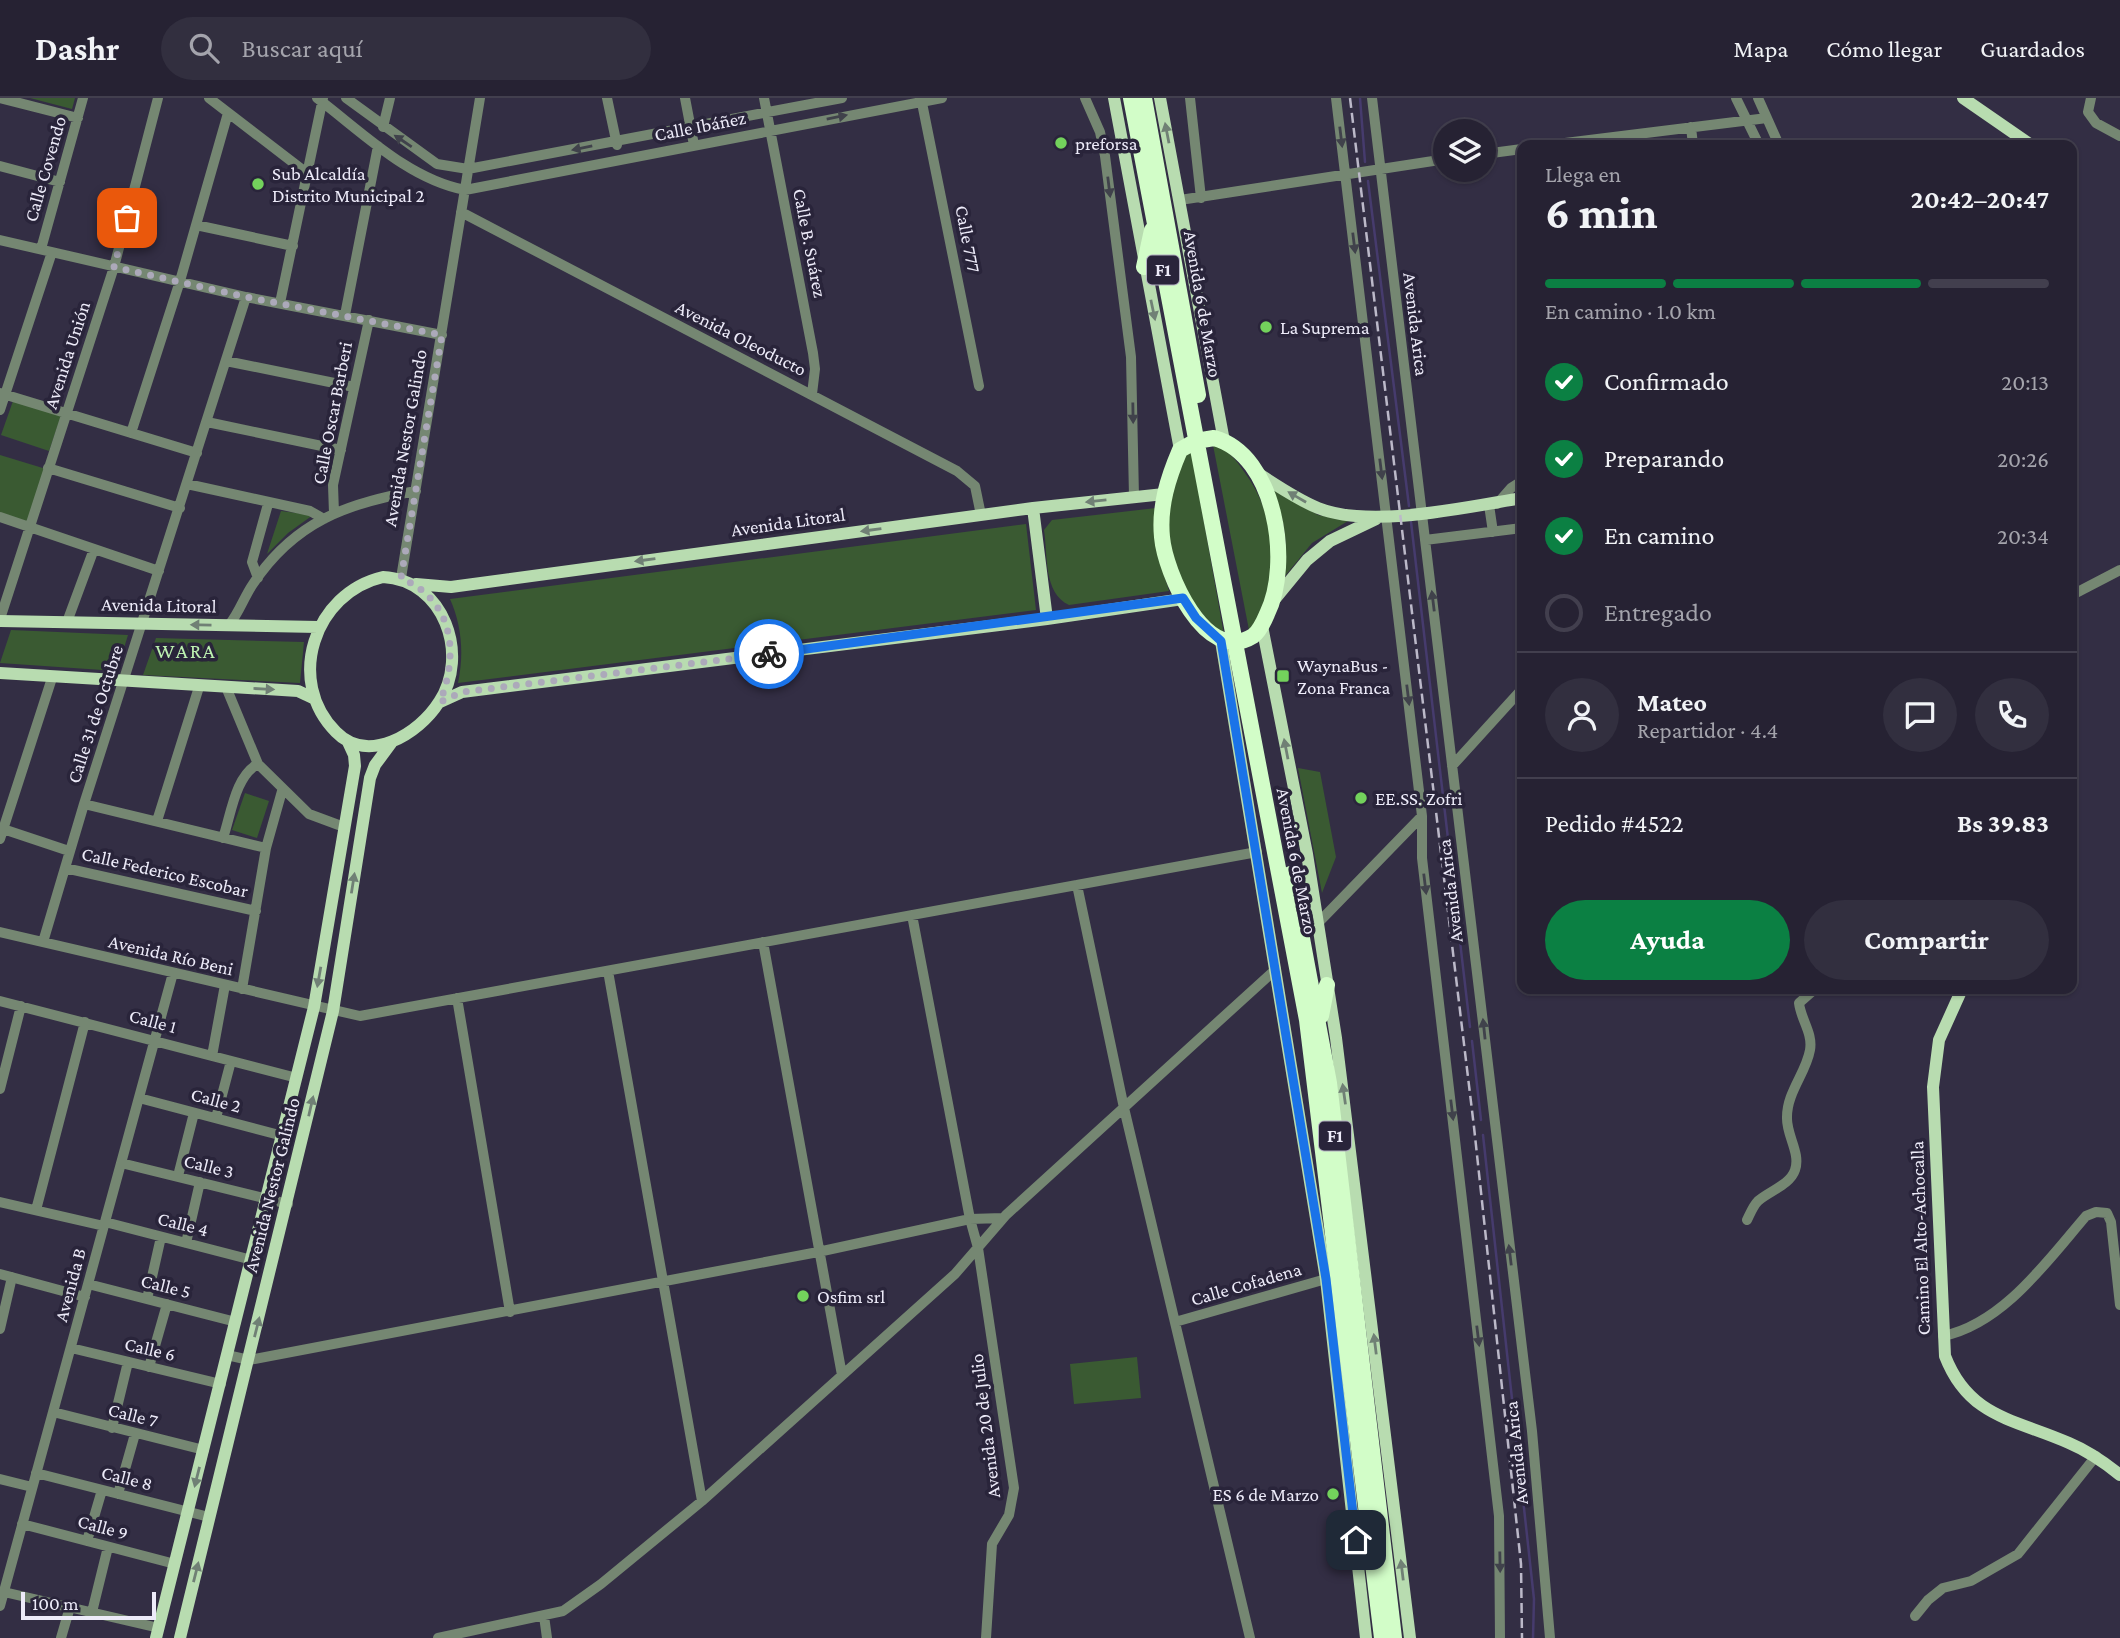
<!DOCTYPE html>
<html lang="es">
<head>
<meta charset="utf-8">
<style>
  :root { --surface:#262233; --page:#322f3f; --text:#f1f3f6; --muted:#a4a4ac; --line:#423f4e; --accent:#0b8043 }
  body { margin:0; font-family:"Crimson Pro",serif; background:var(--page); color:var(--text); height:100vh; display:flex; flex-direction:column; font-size:26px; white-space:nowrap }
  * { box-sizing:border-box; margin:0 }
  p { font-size:23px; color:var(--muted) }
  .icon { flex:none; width:38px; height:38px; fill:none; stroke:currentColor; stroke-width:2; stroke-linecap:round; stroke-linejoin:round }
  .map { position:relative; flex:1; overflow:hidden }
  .details { position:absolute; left:1517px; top:42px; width:560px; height:854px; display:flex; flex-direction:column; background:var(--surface); border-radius:14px; box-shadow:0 2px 5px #0004,0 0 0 2px var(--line) }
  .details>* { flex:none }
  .buttons { position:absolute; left:1433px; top:21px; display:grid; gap:14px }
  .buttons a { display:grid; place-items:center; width:63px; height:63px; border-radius:50%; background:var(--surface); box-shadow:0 2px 5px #0004,0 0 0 2px var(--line); font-size:35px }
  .scale { position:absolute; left:21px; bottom:18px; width:135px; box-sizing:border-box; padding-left:7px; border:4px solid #edebf9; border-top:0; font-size:19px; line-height:24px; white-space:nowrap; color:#edebf9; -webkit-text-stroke:5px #29243a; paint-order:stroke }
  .pin { position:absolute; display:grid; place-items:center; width:60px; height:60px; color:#fff; margin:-30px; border-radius:14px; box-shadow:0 4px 10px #0006 }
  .courier { position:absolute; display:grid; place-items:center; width:70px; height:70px; margin:-35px; border:5px solid #1a73e8; border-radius:50%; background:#fff; color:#222; box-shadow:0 2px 9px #0007 }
  .summary em { font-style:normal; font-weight:700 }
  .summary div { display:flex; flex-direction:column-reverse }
  .summary { display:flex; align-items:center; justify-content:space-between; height:119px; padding:0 28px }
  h1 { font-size:46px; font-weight:700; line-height:52px }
  .bar { display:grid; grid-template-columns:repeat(4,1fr); gap:10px 7px; align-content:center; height:84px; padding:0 28px }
  .bar i { height:9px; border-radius:5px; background:var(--line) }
  .bar .on { background:var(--accent) }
  .bar p { grid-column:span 4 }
  .line { display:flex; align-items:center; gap:18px; padding:0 28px; border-top:2px solid var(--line) }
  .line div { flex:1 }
  .round { display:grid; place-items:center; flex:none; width:74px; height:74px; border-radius:37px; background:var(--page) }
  ol { padding:0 28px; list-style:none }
  li { display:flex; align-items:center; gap:21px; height:77px }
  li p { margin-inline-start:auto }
  li .icon { padding:7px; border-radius:50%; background:var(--accent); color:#fff; stroke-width:4 }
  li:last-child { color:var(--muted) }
  li i { width:38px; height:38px; border:4px solid var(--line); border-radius:50% }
  .button { display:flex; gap:14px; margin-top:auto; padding:14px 28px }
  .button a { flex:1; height:80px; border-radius:42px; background:var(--accent); color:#fff; font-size:28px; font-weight:700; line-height:80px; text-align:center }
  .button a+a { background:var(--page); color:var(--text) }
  header { display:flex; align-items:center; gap:42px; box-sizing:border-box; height:98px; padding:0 35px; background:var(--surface); border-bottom:2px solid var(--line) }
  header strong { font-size:33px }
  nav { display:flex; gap:38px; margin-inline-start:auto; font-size:24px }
  .search { width:490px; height:63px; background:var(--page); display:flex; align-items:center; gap:18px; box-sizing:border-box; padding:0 24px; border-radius:38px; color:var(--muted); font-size:26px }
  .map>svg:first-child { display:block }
</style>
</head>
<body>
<header>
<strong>Dashr</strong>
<div class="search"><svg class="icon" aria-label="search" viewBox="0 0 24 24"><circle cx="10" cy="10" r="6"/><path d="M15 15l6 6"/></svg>Buscar aquí</div>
<nav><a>Mapa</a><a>Cómo llegar</a><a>Guardados</a></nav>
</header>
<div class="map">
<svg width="2120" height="1540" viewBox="0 0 2120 1540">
  <rect width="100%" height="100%" fill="#332e44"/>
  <path fill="#3a5a32" d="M30,0H75L72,11Z
    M13,303L61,318L49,353L1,337Z
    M1213,347C1229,352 1236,362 1245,375C1277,418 1285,488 1249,532Z
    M1191,351L1224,537C1187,507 1161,456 1168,407C1170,390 1180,372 1186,355Z
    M0,357L46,371L29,424L0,415Z
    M1271,389L1318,417L1348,423L1312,445L1285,478C1288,446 1285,418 1271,389Z
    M1156,410L1160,464L1169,493L1069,507C1043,495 1048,457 1044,432L1052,422Z
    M281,413L313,417L288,435L267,456Z
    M1026,426L1036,512L458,585C464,556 462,528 450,501Z
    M11,532L128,537L117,573L0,565Z
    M156,540L304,544L300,585L143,577Z
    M1298,670L1320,674L1336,759L1322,795Z
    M245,695L269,703L257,740L232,732Z
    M1137,1259L1141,1300L1074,1306L1070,1266Z"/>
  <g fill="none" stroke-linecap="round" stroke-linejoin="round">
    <path stroke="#463b6d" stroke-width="2.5" d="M1360,0L1365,64
      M1368,83L1409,408
      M1411,424L1470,929
      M1472,943L1481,1022
      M1483,1037L1534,1501L1533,1540"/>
    <path stroke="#758772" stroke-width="10" d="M0,0L78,20
      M209,0L308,76
      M317,0C362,34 408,81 465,92L942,0
      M346,0L437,66L468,71L842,0
      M607,0L617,47
      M685,0L694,47
      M764,0L813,255L815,271L812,296
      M921,0L979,288
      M1085,0L1100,34L1105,58L1131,259L1134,399
      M1190,0L1201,100
      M1336,0L1422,718V760L1499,1418L1500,1540
      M1372,0L1532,1333L1550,1540
      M1736,0L1759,47
      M1758,0L1779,47
      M2091,0L2088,14L2096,25L2120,38
      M383,29L390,0
      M1691,29L1693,47
      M1549,47L1767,20
      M1484,56L1522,51
      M0,68L60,84
      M1180,102L1446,61
      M461,114L957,373L975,388L981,417
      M196,127L293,148
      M0,142L246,199L442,237
      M41,151L83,0
      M280,205L323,0
      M345,217L378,48
      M226,263L354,289
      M0,295L197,355
      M0,312L52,154
      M207,324L341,352
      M131,335L180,183L228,15
      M48,370L180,410
      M187,386L310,413L324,421
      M1497,406L1511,390L1522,383
      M1489,407L1493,434
      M334,415L333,387L369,222
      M0,419L159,473
      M1425,442L1522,430
      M258,480L252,464L268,406
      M401,480L480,0
      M2072,497L2120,472
      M0,521L114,169L158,0
      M67,524L94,451
      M229,527C239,515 244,499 253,486C294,424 347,405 416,393
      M226,589L258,666L309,716L344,729
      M1452,668L1522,591
      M84,706L266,750
      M157,723L199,589
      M0,730L69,753
      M223,740C231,717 235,678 258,666
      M0,741L52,580
      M65,770L256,813
      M1077,787L1124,1010L1250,1540
      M912,817L970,1121L978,1150L1014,1390L1009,1417L992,1446L986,1540
      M1318,825L1422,718
      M0,834L360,918L1257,754
      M43,844L84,706L246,199
      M763,844L842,1277
      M608,873L702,1403
      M242,891L266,750L282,693
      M457,900L510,1214
      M0,903L297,980
      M212,958L225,887
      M0,991L21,908
      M139,1000L283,1038
      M216,1020L231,963
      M121,1065L288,1106
      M178,1078L194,1015
      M0,1104L104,1128
      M36,1112L85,924
      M1747,1122C1750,1116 1753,1108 1758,1103C1769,1093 1790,1087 1795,1072C1801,1055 1786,1037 1787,1019C1787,994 1806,975 1810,952C1813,935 1801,922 1799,905L1815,891
      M105,1124L252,1162
      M186,1145L200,1084
      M0,1176L85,1199
      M88,1186L236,1224
      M147,1201L161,1139
      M1175,1224L1326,1181
      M0,1231L12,1179
      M1943,1238C2003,1226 2048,1162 2086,1118L2096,1114L2107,1115L2111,1124L2120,1207
      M71,1250L221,1286
      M227,1257L249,1262L818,1154L970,1121L1003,1120
      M149,1269L167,1206
      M53,1314L204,1352
      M112,1330L128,1264
      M36,1375L209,1419
      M0,1381L32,1389
      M118,1396L135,1336
      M22,1426L175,1466
      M87,1443L102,1392
      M4,1494L159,1530
      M0,1508L173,875
      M92,1514L108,1449
      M544,1518L547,1540
      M1915,1518L1928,1502L1943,1490L1971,1483L2018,1456L2096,1358
      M61,1540L70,1509
      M438,1540L563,1513L601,1486L702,1403L955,1176L1006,1117L1276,871"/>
    <path stroke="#b8dcb0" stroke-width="12" d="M1114,0L1180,352
      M1160,0L1224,343
      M1963,0L2031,47
      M1256,374C1276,387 1296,401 1318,410C1370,431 1467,409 1522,400
      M1033,410L1047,521
      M383,479C444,482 470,557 439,604C419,636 368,667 336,634C285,583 314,495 383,479Z
      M416,486L451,489L1033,410L1164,396
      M1275,501L1307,462L1330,443L1376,421
      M0,523L318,529
      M1262,528L1307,756L1336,940L1410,1540
      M1221,543L1326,1181L1366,1540
      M0,575L298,593L313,600
      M440,604L462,594L1047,521L1183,501
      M1962,891L1939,942L1933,989L1945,1258C1969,1320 2015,1321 2069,1345C2088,1353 2104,1364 2120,1377
      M156,1540L314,909L355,668L354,657L348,644
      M180,1540L333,913L370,680L375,667L392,644"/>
    <path stroke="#d2fdc8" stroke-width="16" d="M1131,0L1307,922L1382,1540
      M1144,0L1198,297
      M1144,169L1152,132
      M1214,340C1276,357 1292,466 1267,516C1264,523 1260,533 1253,538C1205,568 1165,474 1162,439C1159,408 1168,380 1180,352L1196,343Z
      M1290,776L1329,985L1394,1540
      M1321,918L1327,887"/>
    <path stroke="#bcb9c9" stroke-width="2.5" stroke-dasharray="10 5" stroke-linecap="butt" d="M1350,0L1474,1029L1521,1466L1522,1540"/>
  </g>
  <defs><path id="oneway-solid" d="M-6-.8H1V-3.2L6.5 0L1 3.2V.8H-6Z" transform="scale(1.75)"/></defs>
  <g fill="#40424b">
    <use href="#oneway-solid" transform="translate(837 19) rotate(-11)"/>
    <use href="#oneway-solid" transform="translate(1341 39) rotate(83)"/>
    <use href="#oneway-solid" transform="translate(403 43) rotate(-146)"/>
    <use href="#oneway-solid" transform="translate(582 50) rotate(168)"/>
    <use href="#oneway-solid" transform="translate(1109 89) rotate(83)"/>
    <use href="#oneway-solid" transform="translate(1354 145) rotate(83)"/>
    <use href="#oneway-solid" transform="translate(1133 315) rotate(89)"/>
    <use href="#oneway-solid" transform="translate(1381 371) rotate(83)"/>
    <use href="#oneway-solid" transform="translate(1433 503) rotate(-97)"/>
    <use href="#oneway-solid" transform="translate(1408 597) rotate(83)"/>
    <use href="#oneway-solid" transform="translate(1425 786) rotate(83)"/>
    <use href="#oneway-solid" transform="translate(1484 931) rotate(-96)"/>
    <use href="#oneway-solid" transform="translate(1452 1012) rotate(83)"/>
    <use href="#oneway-solid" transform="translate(1510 1157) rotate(-97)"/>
    <use href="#oneway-solid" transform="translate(1478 1238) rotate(83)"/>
    <use href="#oneway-solid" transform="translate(1500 1464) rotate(89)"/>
  </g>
  <g fill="#708075">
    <use href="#oneway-solid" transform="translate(1167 35) rotate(-101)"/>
    <use href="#oneway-solid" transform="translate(1153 212) rotate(78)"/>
    <use href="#oneway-solid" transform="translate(1297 399) rotate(-150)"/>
    <use href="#oneway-solid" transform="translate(1096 403) rotate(174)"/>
    <use href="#oneway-solid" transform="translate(871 432) rotate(172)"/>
    <use href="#oneway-solid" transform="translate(645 462) rotate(172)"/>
    <use href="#oneway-solid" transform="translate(201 527) rotate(-179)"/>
    <use href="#oneway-solid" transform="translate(264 591) rotate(3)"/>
    <use href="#oneway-solid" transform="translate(1286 651) rotate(-101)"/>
    <use href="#oneway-solid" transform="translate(353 785) rotate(-81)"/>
    <use href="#oneway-solid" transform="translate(319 879) rotate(100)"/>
    <use href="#oneway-solid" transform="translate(1344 996) rotate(-98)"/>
    <use href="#oneway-solid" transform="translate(311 1008) rotate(-77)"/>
    <use href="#oneway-solid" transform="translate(257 1229) rotate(-76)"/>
    <use href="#oneway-solid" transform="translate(1375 1246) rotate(-97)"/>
    <use href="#oneway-solid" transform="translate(197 1379) rotate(104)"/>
    <use href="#oneway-solid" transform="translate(1402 1472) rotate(-97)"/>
    <use href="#oneway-solid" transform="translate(196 1474) rotate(-76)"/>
  </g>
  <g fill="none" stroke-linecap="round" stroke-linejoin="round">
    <path stroke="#aca9ba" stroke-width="7" stroke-dasharray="0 12.6" d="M127,120L114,169L246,199L442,237L401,480C454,503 459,555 440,604L462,594L769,556"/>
    <path stroke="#1a73e8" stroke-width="9" d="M769,556L1183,500L1196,520L1221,543L1326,1181L1356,1442"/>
  </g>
  <g fill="#73d25c" stroke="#29243a" stroke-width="2.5">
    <circle cx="1061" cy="45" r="7"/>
    <circle cx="258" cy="86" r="7"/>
    <circle cx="1266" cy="229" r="7"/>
    <rect x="1276" y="571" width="14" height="14" rx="3.5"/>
    <circle cx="1361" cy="700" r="7"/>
    <circle cx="803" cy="1198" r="7"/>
    <circle cx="1333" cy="1396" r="7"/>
  </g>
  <g text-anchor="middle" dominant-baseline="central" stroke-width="7" stroke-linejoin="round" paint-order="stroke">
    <g fill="#29243a" stroke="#b2afc0" stroke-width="2">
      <rect x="1147" y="157.5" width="32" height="29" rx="5"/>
      <rect x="1319" y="1023.5" width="32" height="29" rx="5"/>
    </g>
    <g font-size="18" font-weight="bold" fill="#edebf9">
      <text x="1163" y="172">F1</text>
      <text x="1335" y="1038">F1</text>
    </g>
    <g font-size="19" fill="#edebf9" stroke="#29243a">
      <text transform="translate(700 28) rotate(-11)">Calle Ibáñez</text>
      <text transform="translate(45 71) rotate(-74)">Calle Covendo</text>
      <text transform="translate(968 141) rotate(79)">Calle 777</text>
      <text transform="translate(810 145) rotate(79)">Calle B. Suárez</text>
      <text transform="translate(1203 206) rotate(80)">Avenida 6 de Marzo</text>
      <text transform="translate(1416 226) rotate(83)">Avenida Arica</text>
      <text transform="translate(741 240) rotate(27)">Avenida Oleoducto</text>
      <text transform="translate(67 257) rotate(-72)">Avenida Unión</text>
      <text transform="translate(332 315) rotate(-79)">Calle Oscar Barberi</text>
      <text transform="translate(405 340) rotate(-80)">Avenida Nestor Galindo</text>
      <text transform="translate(788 424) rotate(-8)">Avenida Litoral</text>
      <text transform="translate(159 507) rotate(1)">Avenida Litoral</text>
      <text transform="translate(95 616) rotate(-72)">Calle 31 de Octubre</text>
      <text transform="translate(1297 763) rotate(79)">Avenida 6 de Marzo</text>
      <text transform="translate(165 774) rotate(13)">Calle Federico Escobar</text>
      <text transform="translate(1450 793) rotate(-97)">Avenida Arica</text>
      <text transform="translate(171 857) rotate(13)">Avenida Río Beni</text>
      <text transform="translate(153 923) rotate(15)">Calle 1</text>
      <text transform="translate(216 1002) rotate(15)">Calle 2</text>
      <text transform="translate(209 1068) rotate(14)">Calle 3</text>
      <text transform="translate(272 1087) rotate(-76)">Avenida Nestor Galindo</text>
      <text transform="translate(183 1126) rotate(14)">Calle 4</text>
      <text transform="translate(1920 1140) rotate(-92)">Camino El Alto-Achocalla</text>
      <text transform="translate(1246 1186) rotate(-16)">Calle Cofadena</text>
      <text transform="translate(70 1187) rotate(-75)">Avenida B</text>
      <text transform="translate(166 1188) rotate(14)">Calle 5</text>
      <text transform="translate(150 1251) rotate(13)">Calle 6</text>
      <text transform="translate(133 1317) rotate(14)">Calle 7</text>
      <text transform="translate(985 1328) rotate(-97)">Avenida 20 de Julio</text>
      <text transform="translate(1516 1355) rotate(-96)">Avenida Arica</text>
      <text transform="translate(127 1380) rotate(14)">Calle 8</text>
      <text transform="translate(103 1429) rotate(15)">Calle 9</text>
    </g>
    <g font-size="19" fill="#edebf9" stroke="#29243a" text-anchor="start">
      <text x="1075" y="45">preforsa</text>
      <text x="272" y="75">Sub Alcaldía<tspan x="272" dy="22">Distrito Municipal 2</tspan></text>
      <text x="1280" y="229">La Suprema</text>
      <text x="1297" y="567">WaynaBus -<tspan x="1297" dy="22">Zona Franca</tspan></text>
      <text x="1375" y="700">EE.SS. Zofri</text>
      <text x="817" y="1198">Osfim srl</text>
      <text x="1319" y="1396" text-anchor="end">ES 6 de Marzo</text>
    </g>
    <g font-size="21" letter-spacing="2" fill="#bcf0b0" stroke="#29243a">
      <text x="186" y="553">WARA</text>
    </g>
  </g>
</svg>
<div class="buttons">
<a><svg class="icon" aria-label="layers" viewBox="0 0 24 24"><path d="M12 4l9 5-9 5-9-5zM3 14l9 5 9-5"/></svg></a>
</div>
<div class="scale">100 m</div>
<div class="pin" style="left:127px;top:120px;background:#ea580c"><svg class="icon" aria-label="bag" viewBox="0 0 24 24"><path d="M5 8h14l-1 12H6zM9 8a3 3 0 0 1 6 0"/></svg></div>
<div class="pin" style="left:1356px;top:1442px;background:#1f2937"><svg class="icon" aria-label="home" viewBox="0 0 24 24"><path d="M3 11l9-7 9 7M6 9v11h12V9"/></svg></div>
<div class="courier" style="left:769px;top:556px"><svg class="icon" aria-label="bike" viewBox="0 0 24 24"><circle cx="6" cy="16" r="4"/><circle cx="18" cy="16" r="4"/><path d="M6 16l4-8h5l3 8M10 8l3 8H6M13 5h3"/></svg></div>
<section class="details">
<div class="summary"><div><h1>6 min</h1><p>Llega en</p></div><em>20:42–20:47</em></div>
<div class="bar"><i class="on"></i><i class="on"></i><i class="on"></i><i></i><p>En camino · 1.0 km</p></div>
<ol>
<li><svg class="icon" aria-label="check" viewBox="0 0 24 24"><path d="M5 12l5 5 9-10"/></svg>Confirmado<p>20:13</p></li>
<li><svg class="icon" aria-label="check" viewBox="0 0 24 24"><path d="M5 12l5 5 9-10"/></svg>Preparando<p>20:26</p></li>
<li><svg class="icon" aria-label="check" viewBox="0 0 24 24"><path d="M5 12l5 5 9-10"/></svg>En camino<p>20:34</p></li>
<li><i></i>Entregado</li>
</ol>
<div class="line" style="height:126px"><a class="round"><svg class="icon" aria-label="person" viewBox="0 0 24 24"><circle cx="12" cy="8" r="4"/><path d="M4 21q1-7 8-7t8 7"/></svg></a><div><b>Mateo</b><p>Repartidor · 4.4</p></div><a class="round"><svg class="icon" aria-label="chat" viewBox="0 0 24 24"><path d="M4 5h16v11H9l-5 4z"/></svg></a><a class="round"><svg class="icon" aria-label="phone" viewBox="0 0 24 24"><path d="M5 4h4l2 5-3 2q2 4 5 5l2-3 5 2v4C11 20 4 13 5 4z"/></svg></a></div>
<div class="line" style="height:91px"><div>Pedido #4522</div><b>Bs 39.83</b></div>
<div class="button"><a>Ayuda</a><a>Compartir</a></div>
</section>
</div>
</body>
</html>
